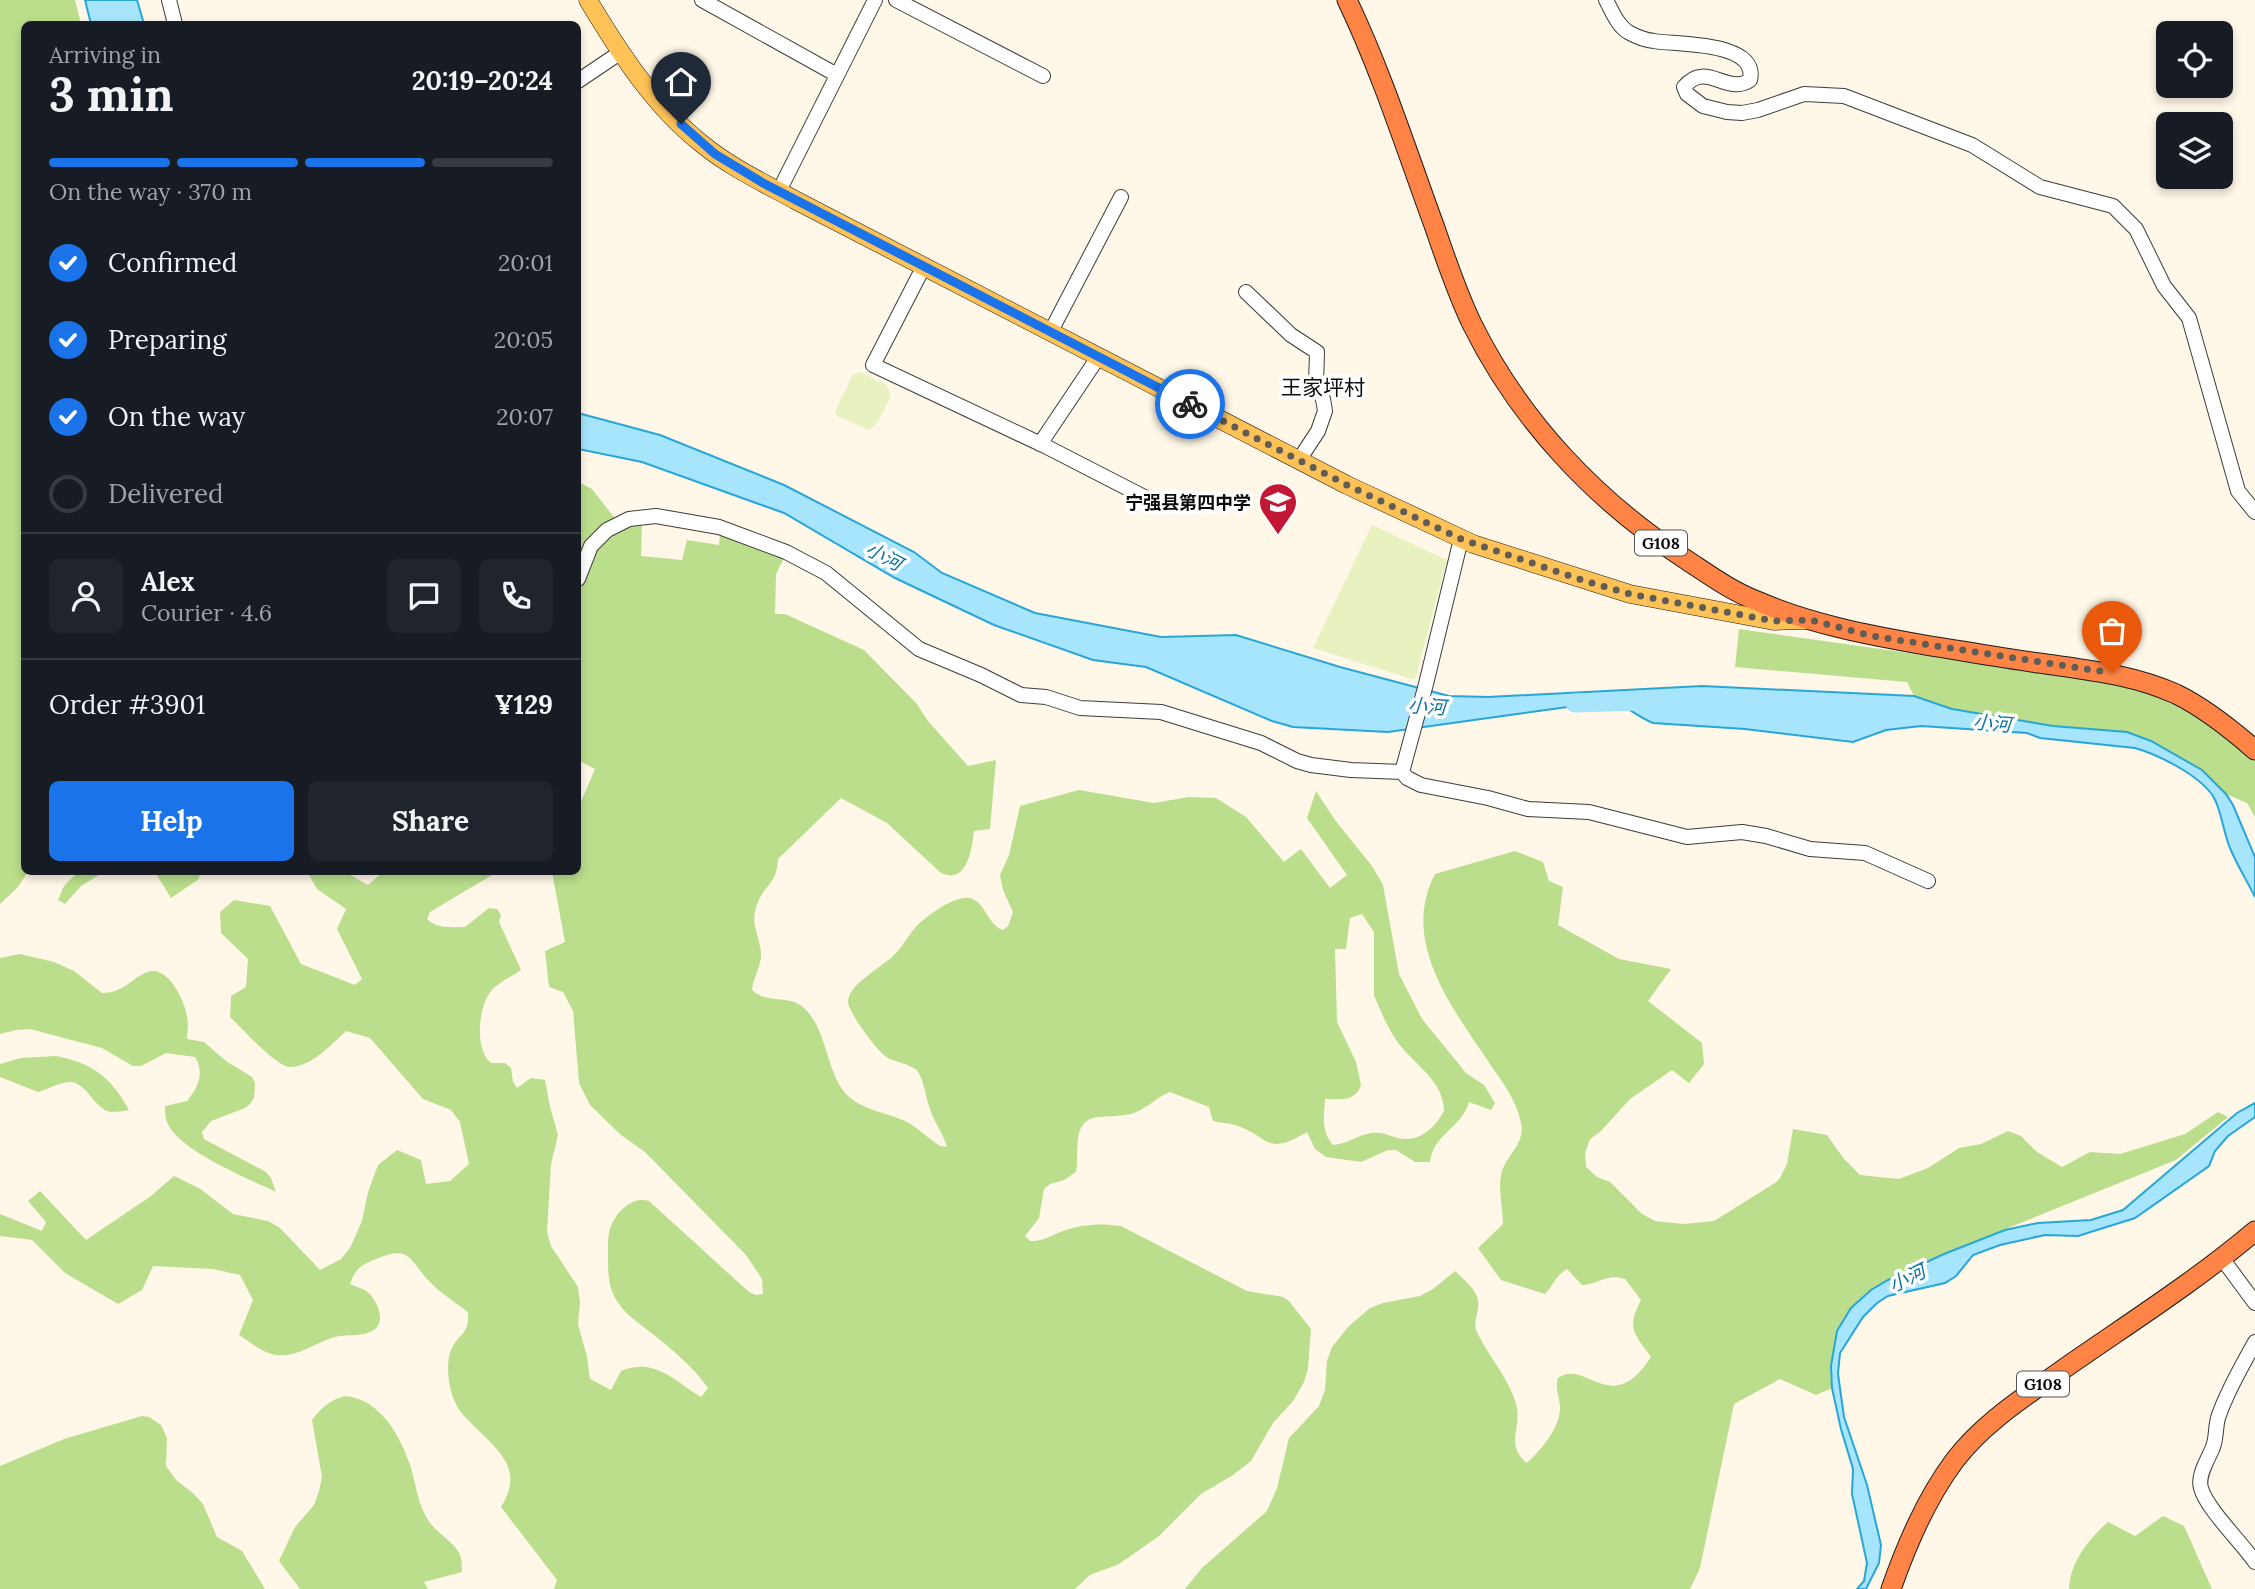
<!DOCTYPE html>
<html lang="en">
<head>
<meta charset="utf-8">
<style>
  :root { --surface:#171b24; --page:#20242c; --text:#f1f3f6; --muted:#9ea1a6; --line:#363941; --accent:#1a73e8 }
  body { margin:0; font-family:Lora,"Noto Sans SC",serif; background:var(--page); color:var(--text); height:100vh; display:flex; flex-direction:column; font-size:26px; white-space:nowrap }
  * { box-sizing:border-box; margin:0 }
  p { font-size:23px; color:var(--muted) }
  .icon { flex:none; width:38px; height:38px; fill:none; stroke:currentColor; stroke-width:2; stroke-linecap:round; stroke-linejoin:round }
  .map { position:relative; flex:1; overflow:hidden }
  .drawer { position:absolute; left:21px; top:21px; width:560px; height:854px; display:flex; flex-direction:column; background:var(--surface); border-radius:10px; box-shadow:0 4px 10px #0003 }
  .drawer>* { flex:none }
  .fabs { position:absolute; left:2156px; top:21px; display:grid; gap:14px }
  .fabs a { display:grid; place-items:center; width:77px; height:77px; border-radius:10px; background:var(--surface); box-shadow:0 4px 10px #0003; font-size:35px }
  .pin { position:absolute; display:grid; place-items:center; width:60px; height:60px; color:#fff; margin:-72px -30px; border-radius:50% 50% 50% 0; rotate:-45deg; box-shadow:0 0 7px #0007 }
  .pin .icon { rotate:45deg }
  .courier { position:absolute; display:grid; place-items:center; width:70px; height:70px; margin:-35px; border:5px solid #1a73e8; border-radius:50%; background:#fff; color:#222; box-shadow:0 2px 9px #0007 }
  .head em { font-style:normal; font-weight:700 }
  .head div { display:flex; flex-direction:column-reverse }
  .head { display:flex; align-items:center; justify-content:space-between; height:119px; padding:0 28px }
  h1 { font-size:46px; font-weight:700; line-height:52px }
  .bar { display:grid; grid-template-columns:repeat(4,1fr); gap:10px 7px; align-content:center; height:84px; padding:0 28px }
  .bar i { height:9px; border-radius:5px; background:var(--line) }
  .bar .current { background:var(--accent) }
  .bar p { grid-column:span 4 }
  .line { display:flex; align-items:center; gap:18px; padding:0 28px; border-top:2px solid var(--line) }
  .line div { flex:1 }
  .round { display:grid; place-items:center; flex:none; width:74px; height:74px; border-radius:10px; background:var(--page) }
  ol { padding:0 28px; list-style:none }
  li { display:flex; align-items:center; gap:21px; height:77px }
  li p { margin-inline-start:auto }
  li .icon { padding:7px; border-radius:50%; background:var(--accent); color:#fff; stroke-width:4 }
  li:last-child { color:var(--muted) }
  li i { width:38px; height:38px; border:4px solid var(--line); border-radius:50% }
  .action { display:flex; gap:14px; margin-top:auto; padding:14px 28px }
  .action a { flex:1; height:80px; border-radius:10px; background:var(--accent); color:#fff; font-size:28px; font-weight:700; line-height:80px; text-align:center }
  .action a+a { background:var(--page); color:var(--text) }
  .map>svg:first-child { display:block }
</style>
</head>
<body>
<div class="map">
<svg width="2255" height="1589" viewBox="0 0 2255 1589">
  <rect width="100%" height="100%" fill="#fff7e7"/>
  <path fill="#bade8c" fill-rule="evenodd" d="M0,0H75L81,24H24V872H28L17,888L0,904Z
    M578,482L592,489L617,521L578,567Z
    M642,520L641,556L682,560L687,540L719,545L720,533L785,556L776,574L775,614H785L864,650L916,703L928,721L968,766L996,760L990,829L974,831C972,849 967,885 941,873L887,823L841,798L778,859C777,886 762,885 756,908C750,926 762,940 761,957C760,969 753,978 752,990C767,1005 791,993 806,1010C826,1031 826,1065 842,1089C856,1110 888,1112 909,1123C920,1130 929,1139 940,1146L947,1147C943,1133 934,1122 930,1109C925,1096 925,1082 917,1070C908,1064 897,1062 888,1058C877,1052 849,1013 848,1002C848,984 884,966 895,954C903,946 908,936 915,928C924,917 955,895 969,898C986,901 987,925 1003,930L1008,926L1013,912L1003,890L1000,875L1009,855L1020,806L1079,790L1154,803L1189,797L1216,798L1246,817L1284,862L1301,849L1330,888L1347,875L1307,818L1316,791L1335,820L1372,866L1383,885L1399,974L1422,1019L1466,1073L1484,1085L1495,1103L1491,1110L1469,1102C1461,1129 1433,1134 1430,1162H1415L1396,1150H1388L1361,1162L1326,1157L1315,1149L1307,1132C1264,1157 1272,1137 1235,1125C1228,1123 1221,1123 1213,1121L1209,1107L1170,1092C1156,1097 1146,1110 1131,1114C1120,1116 1109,1116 1098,1117C1070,1120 1080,1153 1076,1172L1064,1180L1050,1184L1044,1189L1039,1218L1025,1236L1030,1241C1042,1242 1052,1235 1063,1231C1081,1224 1102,1223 1121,1226L1247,1291L1283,1297L1289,1301L1311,1329L1308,1368L1304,1382L1293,1401L1273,1423L1251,1461L1233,1475L1201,1494L1159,1536L1119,1564L1090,1575L1075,1589H554L557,1580L501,1507C526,1467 496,1449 469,1421C464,1416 459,1411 456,1404C449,1391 445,1365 451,1350C459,1332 469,1337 468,1312C455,1302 440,1293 429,1281C409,1261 412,1244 376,1259C361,1265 355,1269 350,1284C354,1286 360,1288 365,1290C377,1298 388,1323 372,1331C361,1337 346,1334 334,1337C315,1343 298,1357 277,1355C264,1354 250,1342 239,1335L253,1300L240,1275L213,1269L153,1266L142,1290L118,1304L65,1273L32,1240L0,1236V1214L42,1231L46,1222L28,1201L40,1191L86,1240L151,1196L174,1176L199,1188L233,1214L268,1221L280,1228L320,1270L341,1259L350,1248L362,1221L368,1192L378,1165L397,1150L421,1160L426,1184L450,1181L469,1164L460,1122L451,1110L423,1099L370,1038L346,1031C331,1045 311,1067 290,1067C275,1066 242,1028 230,1017L231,996L246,987L248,959L221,933L220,912L234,900L270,906L301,964L355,985L362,979L337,929L346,909L317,889L308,873L345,872L368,885L383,872H497L430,912L427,919C437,929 452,927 465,927L489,908L497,909L501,915L499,922L521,970C511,977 495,984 489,994C478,1011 475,1050 491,1063H505L511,1068L513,1082L517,1088L531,1078L545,1080L550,1107L558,1135L551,1164L547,1232L551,1246L578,1287L580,1302L578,1324L587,1357L590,1379L611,1390L621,1371C655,1357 674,1381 701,1397L708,1388C693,1367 674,1351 654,1335C637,1321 618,1311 611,1288C608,1277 608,1268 608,1256C608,1240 607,1229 617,1215C625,1205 636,1197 649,1201L749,1292L756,1295L763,1294L762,1279L746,1255L645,1152L621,1135L590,1105L579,1083L573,1011L563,992L549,987L545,951L565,942L552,872H578V809L595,769L578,760V596L593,552L605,537ZM1362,914L1374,932V995C1380,1010 1387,1026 1396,1040C1412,1063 1444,1080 1444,1111C1436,1126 1422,1140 1404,1139C1391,1138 1386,1131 1371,1133C1358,1135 1347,1144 1333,1145C1321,1131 1324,1116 1325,1099C1341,1099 1355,1102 1361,1085L1356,1062L1337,1022L1335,949H1346L1350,918Z
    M1739,629L2107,681L2148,692L2202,719L2255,759V817L2247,803L2226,794L2202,770L2127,732L2053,726L1951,709L1914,696L1907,682L1735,667Z
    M1515,851L1543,862L1549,881L1563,887L1558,925L1619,959L1671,969L1648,1001L1702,1043L1704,1064L1689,1083L1672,1070L1630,1099L1600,1132L1590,1139L1585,1153L1586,1167L1597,1177L1610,1182L1642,1214L1655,1221L1684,1224L1714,1221L1775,1183L1780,1178L1787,1164L1793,1129L1827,1135L1844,1159L1860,1175L1899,1179L1928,1168L1959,1148L1981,1144L2008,1131L2021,1136L2037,1152L2062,1167L2090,1152L2120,1154L2185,1134L2218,1112L2228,1117L2176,1160L1944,1254L1851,1308L1837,1331L1831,1366L1832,1388L1816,1395L1780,1379L1734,1404L1700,1568L1690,1589H1185L1202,1568L1267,1511L1277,1488L1289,1438L1319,1406L1325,1390L1327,1361L1332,1347L1348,1327L1370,1308L1383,1303L1420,1296L1433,1289L1455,1271C1463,1279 1476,1289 1478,1300C1480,1311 1472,1322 1477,1332C1488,1356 1512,1382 1517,1408C1521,1428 1505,1445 1527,1463C1541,1450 1561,1427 1560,1406C1559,1395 1555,1389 1558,1378C1586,1358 1611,1419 1651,1357C1634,1333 1626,1329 1641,1300L1625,1279C1608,1273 1599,1284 1582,1285L1567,1269C1555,1276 1554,1285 1545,1294L1501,1280L1478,1248L1503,1224C1503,1209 1498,1189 1501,1176C1504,1156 1526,1145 1521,1123C1517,1102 1504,1084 1492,1067C1455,1011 1399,943 1435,874Z
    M78,872H104L81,886L65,904L58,900L64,886Z
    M155,872H200L199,879L171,898Z
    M20,954L54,962L74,971L102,993C125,992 129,980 147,972C168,964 185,1001 187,1017C189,1023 187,1032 187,1039L204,1042L226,1061L252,1077L255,1083L254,1098L250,1104L245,1108L211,1121L202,1132L204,1139L266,1172L271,1178L276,1192C249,1179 177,1150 167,1122C165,1117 165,1111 165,1106L187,1101C198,1088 205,1073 195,1057L166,1053L141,1066H133L102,1048L30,1029L16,1030L0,1034V958Z
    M56,1056C92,1063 111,1077 129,1110C124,1111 116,1112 111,1112C94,1109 88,1084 71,1082C59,1082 49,1089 38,1092L0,1077V1064L21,1058Z
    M345,1396C381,1399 401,1437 411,1468C416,1485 418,1504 428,1520C436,1533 450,1539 458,1551C462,1557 462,1566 462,1572L424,1582L428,1589H300L279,1561L295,1527L314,1505L319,1491L322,1477L312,1420C322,1407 330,1400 345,1396Z
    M142,1416L149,1417L161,1425L167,1438L166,1466L176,1480L193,1493L203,1504L217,1537L242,1551L265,1589H0V1466L64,1439Z
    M2163,1516L2184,1526L2212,1589H2069C2070,1562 2089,1539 2108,1522L2135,1536Z"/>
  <path fill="#e7f2c0" d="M861,372L886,385L891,396L877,423L869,430L837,416L835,412L853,374Z
    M1372,525L1447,560L1415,680L1313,648Z"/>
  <path fill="#a6e5fb" stroke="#28a6d8" stroke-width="2" d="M85,0H137L144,24H91Z
    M578,413L660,435L784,485L914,552L942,573L1035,613L1161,637L1236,635L1340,667L1449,696L1488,697L1702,686L1914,696L1952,709L2053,726L2127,732L2151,741L2202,770L2226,794L2233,805L2255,857V897C2247,881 2237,865 2230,848C2223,832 2222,811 2213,796C2199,775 2159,755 2135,748L2040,738L2027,733L1921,726L1886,730L1853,742L1745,729L1653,723C1638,717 1627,706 1611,701L1388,732L1293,727L1272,721L1146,667L1093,660L994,625L895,578L784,513L642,462L578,449Z
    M2255,1103V1117L2228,1136L2215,1151L2209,1166L2135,1218L2078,1236L2045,1235L2000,1245L1973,1255L1956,1276L1945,1283L1888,1296L1877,1303L1863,1317L1840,1353L1838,1374L1844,1417L1867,1485L1881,1545L1879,1563L1866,1589H1857L1864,1581L1867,1563L1852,1494L1853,1469L1841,1429L1832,1388L1831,1366L1837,1331L1851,1308L1871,1290L1888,1280L1944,1254L2005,1230L2038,1223L2091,1220L2123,1210L2237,1113Z"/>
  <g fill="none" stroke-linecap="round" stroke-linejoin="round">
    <path stroke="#a6e5fb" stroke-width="19" d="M1575,703L1640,701"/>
    <defs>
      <path id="minor" d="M169,0L175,24
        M702,0L837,75
        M896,0L1043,76
        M1606,0C1612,11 1617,25 1628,32C1635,36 1645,40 1654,41C1676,45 1759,41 1750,80C1727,96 1706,60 1684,87L1687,94L1703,106L1727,112L1742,113L1758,110L1804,94L1844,96L1972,145L2040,187L2113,206L2136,229L2164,286L2189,318L2238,491L2255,512
        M578,81L621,52
        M779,191L875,0
        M924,266L873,365L1045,446L1158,504
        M1246,292L1291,335L1317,352L1316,385L1323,399L1325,411L1318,431L1299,460
        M1051,331L1121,197
        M1040,444L1099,356
        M578,579L591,546L607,530L629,519L656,516L719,527L786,552L826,573L919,649L981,675L1021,695L1046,697L1080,708L1161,712L1261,743L1297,761L1311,765L1351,770L1402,772L1407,778L1421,785L1488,798L1528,809L1589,812L1687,837L1742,832L1766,836L1810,849L1865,853L1928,881
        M1402,772L1426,684L1461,539
        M2221,1257L2255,1303
        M2255,1342C2242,1366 2228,1389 2219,1415C2215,1425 2217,1437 2213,1447C2209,1458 2197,1475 2201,1488C2206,1508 2242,1543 2255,1562"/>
      <path id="major" d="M588,0C619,52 654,106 702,144C730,167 764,183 795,200L1347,485L1473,544L1630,594L1774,621L1804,620"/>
      <path id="highway" d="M1347,0C1382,73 1407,152 1435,228C1446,260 1457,293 1472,324C1520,421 1595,500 1685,559C1708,574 1731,591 1757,601C1810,624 1868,635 1925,645C1963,651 2001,658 2039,663C2086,670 2132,674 2176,694C2205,708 2231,729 2255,750
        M1891,1589C1907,1544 1926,1499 1955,1460C1984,1422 2026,1396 2065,1368C2128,1324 2196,1281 2255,1231"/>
    </defs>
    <use href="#minor" stroke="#3d3d3d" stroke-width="16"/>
    <use href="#major" stroke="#1b1b1b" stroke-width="19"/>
    <use href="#highway" stroke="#1b1b1b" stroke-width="21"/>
    <use href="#minor" stroke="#fff" stroke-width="14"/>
    <use href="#major" stroke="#ffc257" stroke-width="18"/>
    <use href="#highway" stroke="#ff8445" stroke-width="19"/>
  </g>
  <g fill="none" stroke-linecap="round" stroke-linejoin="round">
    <path stroke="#605d57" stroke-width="7" stroke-dasharray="0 12.6" d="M1190,404L1347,485L1461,539L1585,581L1630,594L1774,621L1811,620L1872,636L2112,673"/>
    <path stroke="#1a73e8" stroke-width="9" d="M681,124L715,154L763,183L1190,404"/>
  </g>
  <defs>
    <symbol id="school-pin" viewBox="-11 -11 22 30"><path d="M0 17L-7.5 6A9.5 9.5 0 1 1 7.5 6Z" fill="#c31835" stroke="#fff"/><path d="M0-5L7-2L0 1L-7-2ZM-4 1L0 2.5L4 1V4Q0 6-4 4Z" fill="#fff"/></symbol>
  </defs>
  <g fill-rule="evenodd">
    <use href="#school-pin" x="1256" y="480" width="44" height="60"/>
  </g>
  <g text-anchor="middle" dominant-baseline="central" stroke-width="7" stroke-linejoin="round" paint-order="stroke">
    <g fill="#fff" stroke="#545454" stroke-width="2">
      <rect x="1635" y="530.5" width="52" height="25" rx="5"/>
      <rect x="2017" y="1371.5" width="52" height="25" rx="5"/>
    </g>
    <g font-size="16" font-weight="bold" fill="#0a0a0a">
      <text x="1661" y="543">G108</text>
      <text x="2043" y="1384">G108</text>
    </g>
    <g font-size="18" font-weight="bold" fill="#0a0a0a" stroke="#fff" text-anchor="end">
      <text x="1251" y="502">宁强县第四中学</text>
    </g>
    <g font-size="19" font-style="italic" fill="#0b73a3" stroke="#fff">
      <text transform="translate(884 556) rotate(28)">小河</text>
      <text transform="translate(1427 706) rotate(4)">小河</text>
      <text transform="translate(1992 723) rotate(5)">小河</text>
      <text transform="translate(1907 1278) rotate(-26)">小河</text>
    </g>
    <g font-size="21" fill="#0a0a0a" stroke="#fff">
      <text x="1323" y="387">王家坪村</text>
    </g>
  </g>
</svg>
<div class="fabs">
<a><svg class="icon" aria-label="locate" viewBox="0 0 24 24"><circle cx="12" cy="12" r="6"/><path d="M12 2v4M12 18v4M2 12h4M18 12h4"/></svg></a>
<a><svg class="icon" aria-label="layers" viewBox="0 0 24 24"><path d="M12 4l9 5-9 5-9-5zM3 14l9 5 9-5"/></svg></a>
</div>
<div class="pin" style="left:2112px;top:673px;background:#ea580c"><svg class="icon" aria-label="bag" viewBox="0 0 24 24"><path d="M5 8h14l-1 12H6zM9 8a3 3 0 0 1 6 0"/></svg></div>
<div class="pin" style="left:681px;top:124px;background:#1f2937"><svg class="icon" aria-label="home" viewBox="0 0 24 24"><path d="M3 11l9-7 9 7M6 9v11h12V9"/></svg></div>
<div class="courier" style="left:1190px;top:404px"><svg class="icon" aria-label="bike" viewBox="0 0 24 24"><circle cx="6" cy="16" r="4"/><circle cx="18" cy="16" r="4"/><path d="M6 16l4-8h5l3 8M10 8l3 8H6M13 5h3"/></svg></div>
<section class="drawer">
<div class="head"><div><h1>3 min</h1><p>Arriving in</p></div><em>20:19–20:24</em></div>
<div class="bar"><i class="current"></i><i class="current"></i><i class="current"></i><i></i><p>On the way · 370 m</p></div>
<ol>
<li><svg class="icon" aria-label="check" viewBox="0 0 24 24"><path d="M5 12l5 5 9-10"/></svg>Confirmed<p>20:01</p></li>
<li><svg class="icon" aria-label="check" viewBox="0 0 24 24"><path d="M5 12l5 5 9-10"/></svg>Preparing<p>20:05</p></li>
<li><svg class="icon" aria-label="check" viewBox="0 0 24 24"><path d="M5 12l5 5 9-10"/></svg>On the way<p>20:07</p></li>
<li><i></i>Delivered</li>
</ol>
<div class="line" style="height:126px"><a class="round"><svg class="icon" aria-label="person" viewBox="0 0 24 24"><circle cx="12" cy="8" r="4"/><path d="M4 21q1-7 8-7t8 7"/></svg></a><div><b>Alex</b><p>Courier · 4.6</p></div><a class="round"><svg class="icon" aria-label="chat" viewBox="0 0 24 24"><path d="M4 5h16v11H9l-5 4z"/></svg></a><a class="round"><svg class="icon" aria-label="phone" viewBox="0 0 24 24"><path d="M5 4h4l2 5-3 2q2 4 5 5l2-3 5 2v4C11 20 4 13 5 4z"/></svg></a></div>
<div class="line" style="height:91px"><div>Order #3901</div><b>¥129</b></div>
<div class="action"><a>Help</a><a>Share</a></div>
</section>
</div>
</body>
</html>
